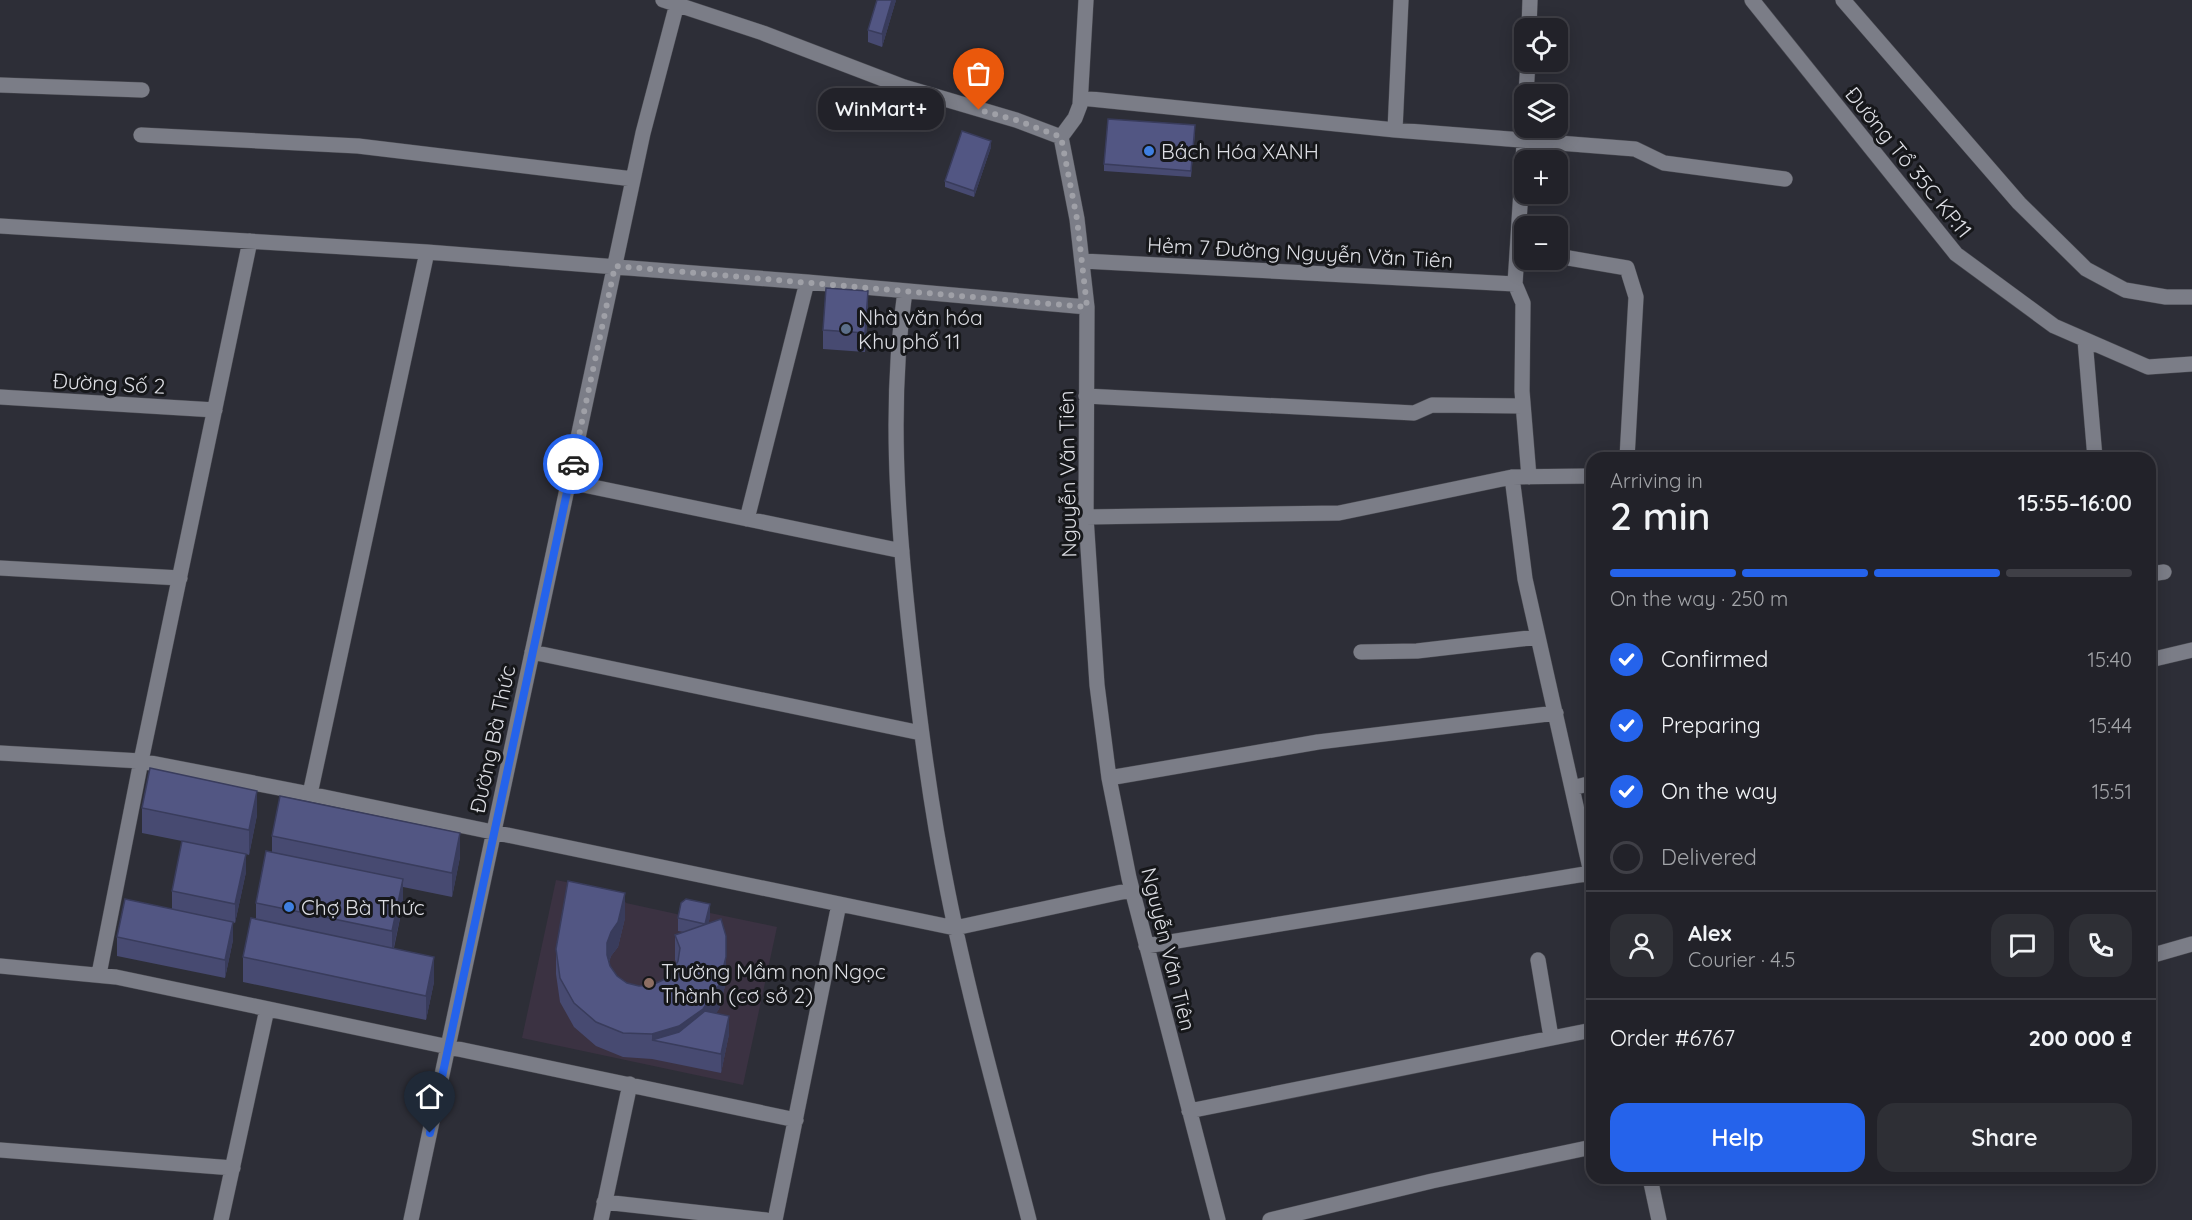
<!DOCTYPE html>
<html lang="en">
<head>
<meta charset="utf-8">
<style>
  :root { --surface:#222229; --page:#2e2f35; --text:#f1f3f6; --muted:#a2a4a8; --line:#3f3f46; --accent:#2563eb }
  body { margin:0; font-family:Quicksand,sans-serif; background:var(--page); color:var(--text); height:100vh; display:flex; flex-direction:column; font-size:22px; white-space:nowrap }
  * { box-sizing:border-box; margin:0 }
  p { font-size:20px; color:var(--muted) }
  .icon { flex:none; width:33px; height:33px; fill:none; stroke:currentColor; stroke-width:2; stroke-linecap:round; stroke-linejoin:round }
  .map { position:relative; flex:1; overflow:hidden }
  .sheet { position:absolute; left:1586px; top:452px; width:570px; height:732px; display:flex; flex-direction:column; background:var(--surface); border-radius:18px; box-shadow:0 3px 15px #0003,0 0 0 2px var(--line) }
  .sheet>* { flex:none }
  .controls { position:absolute; left:1514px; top:18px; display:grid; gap:12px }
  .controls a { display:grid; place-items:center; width:54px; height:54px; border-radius:12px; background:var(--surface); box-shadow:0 3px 15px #0003,0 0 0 2px var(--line); font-size:30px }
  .pin { position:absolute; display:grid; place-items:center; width:51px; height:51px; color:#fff; margin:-62px -26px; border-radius:50% 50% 50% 0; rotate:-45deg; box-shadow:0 0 6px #0007 }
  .pin .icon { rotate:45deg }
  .courier { position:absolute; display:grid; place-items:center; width:60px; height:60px; margin:-30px; border:4px solid #2563eb; border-radius:50%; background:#fff; color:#222; box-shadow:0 2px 8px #0007 }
  .bubble { position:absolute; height:42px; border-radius:18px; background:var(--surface); box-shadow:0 3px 15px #0003,0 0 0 2px var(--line); font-size:20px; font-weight:600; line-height:42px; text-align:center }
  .headline em { font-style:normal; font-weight:600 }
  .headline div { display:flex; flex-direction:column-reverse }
  .headline { display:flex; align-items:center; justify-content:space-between; height:102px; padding:0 24px }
  h1 { font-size:39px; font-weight:600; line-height:45px }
  .bar { display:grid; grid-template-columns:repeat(4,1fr); gap:9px 6px; align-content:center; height:72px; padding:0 24px }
  .bar i { height:8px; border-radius:4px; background:var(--line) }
  .bar .on { background:var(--accent) }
  .bar p { grid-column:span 4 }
  .line { display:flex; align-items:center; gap:15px; padding:0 24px; border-top:2px solid var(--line) }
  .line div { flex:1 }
  .round { display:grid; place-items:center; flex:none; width:63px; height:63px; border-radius:18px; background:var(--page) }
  ol { padding:0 24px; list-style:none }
  li { display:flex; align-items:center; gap:18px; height:66px }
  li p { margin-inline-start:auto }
  li .icon { padding:6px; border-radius:50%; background:var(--accent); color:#fff; stroke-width:4 }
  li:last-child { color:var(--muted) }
  li i { width:33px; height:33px; border:3px solid var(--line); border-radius:50% }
  .action { display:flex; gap:12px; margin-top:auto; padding:12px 24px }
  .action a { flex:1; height:69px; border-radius:18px; background:var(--accent); color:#fff; font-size:24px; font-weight:600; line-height:69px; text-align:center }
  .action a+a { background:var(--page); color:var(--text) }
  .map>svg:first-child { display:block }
</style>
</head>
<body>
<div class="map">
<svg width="2192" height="1220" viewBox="0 0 2192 1220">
  <rect width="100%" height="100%" fill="#2d2e37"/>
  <path fill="#3b3242" d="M556,880L620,893L626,903L681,915L691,909L777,927L743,1085L522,1038Z"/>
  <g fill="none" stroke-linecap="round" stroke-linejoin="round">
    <defs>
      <path id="minor" d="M663,0L763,33L904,87L1016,120L1061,137
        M1752,0L1956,254L2054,326L2148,367L2192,364
        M1843,0L2019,203L2086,269L2125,290L2166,297H2192
        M1529,28L1530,0
        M0,85L142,90
        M1526,94L1528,62
        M1081,98L1395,130L1635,149L1664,163L1785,179
        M1525,128L1515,284L1523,303L1522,391L1529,477
        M1395,130L1401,0
        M141,135L358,146L633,179
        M1061,137L1077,219L1087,307L1086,517L1097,685L1109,778L1129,878L1218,1220
        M1061,137L1075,118L1080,105L1086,0
        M0,226L427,252L807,282L1087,307
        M1557,256L1627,268L1636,297L1627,458
        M1083,261L1515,284
        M905,291C889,402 897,515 909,626C919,716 930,805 948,893C970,1003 1001,1111 1029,1220
        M2085,340L2095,458
        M1086,396L1414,413L1432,405L1523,406
        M0,397L215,410
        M1512,477L1525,579L1592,877
        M569,482L902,551
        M1086,517L1339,513L1512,477L1592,476
        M747,519L807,282
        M0,568L180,578
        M2150,574L2164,572
        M532,652L921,733
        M1361,652L1417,651L1538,637
        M2150,660L2192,650
        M0,753L141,761L310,794L955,928L1131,890
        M1109,778L1318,742L1556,713
        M1572,788L1592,783
        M310,794L427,252
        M1146,946L1591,873
        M2150,956L2192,944
        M1538,960L1551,1037
        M0,966L116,977L796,1120
        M99,974L141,761L250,241
        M1189,1111L1592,1030
        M0,1150L233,1168
        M1650,1178L1659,1220
        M604,1202L766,1220
        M221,1220L267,1009
        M411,1220L643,133L678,0
        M601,1220L630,1084
        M775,1220L839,904
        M1270,1220L1432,1181L1592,1147"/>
    </defs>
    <use href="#minor" stroke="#494a51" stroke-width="16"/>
    <use href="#minor" stroke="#7b7d87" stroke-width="15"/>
  </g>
  <path fill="#474a71" d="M896,0L882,47L868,42V30Z
    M1195,132L1191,177L1104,171V164Z
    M991,147L974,197L945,187V181Z
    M868,309L865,352L823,349V330Z
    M142,808L257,815L249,855L246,854V872L235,923L233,922V940L225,978L117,956V937L172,909V891L182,841L142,833Z
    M272,836L460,857L452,897L403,887V904L394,948L434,982L426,1020L243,982V957L256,920V903L272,852Z
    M710,917L708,924L726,982L719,1009L716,1013L729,1034L721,1073L652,1059L623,1057L596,1046L574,1027L560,1002L556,974V949L625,918L618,947L611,956L609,962L610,966L617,976L627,983L639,986L652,985L663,980L672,972L677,964L675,960V935L684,932L678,931V918Z"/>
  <path fill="#393c5c" d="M892,0H896L882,47V34Z
    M991,141V147L974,197V191Z
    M868,291V309L865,352V333Z
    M257,791V815L249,855V830Z
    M460,833V857L452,897V873Z
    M246,854V872L235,923V904Z
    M403,879V904L392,955V931Z
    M625,893V918L618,947L611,956L607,967V943Z
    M710,904V917L705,937V924Z
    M233,922V940L225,978V960Z
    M434,957V982L426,1020V996Z
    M726,957V982L719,1009L703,1033L652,1040V1059V1034Z
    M729,1016V1034L721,1073V1054Z"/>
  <path fill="#525683" stroke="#393c5c" stroke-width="1.5" d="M877,0H892L882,34L868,30Z
    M1108,119L1195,125L1191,171L1104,164Z
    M962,131L991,141L974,191L945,181Z
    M826,288L868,291L865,333L823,330Z
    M150,768L257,791L249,830L142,808Z
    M280,796L460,833L452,873L272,836Z
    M182,841L246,854L235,904L172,891Z
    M266,851L403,879L392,931L256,903Z
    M568,881L625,893L618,922L611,932L607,943V955L610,966L617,976L627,983L639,986L652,985L663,980L672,972L678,961L680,948L675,935L721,919L726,936V957L719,985L703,1009L679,1026L652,1034L623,1033L596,1022L574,1003L560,978L556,949Z
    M125,899L233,922L225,960L117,937Z
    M686,899L710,904L705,924L678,918L681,903Z
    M251,918L434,957L426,996L243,957Z
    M705,1011L729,1016L721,1054L652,1040L679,1032Z"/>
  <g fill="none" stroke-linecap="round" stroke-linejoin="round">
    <path stroke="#9fa0a7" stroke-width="6" stroke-dasharray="0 10.8" d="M573,464L615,266L1087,307L1077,219L1061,137L1016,120L979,110"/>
    <path stroke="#2563eb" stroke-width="8" d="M430,1133L573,464"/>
  </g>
  <g fill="#3f7fe0" stroke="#16171a" stroke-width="2">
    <circle cx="1149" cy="151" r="6"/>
    <circle cx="289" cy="907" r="6"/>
  </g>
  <circle fill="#5c6f8a" stroke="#16171a" stroke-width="2" cx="846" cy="329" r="6"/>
  <circle fill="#8d6e63" stroke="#16171a" stroke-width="2" cx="649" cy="983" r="6"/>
  <g text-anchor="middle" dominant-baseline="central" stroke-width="6" stroke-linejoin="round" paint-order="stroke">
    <g font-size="21" fill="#dddee4" stroke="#16171a" text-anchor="start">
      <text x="1161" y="151">Bách Hóa XANH</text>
      <text x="858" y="317">Nhà văn hóa<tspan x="858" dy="24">Khu phố 11</tspan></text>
      <text x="301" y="907">Chợ Bà Thức</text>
      <text x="661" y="971">Trường Mầm non Ngọc<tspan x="661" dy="24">Thành (cơ sở 2)</tspan></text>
    </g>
    <g font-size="21" fill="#dddee4" stroke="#16171a">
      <text transform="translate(1909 162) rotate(51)">Đường Tổ 35C KP.11</text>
      <text transform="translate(1300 252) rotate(3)">Hẻm 7 Đường Nguyễn Văn Tiên</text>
      <text transform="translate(109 383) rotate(3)">Đường Số 2</text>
      <text transform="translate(1067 474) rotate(-91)">Nguyễn Văn Tiên</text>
      <text transform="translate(492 739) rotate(-78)">Đường Bà Thức</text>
      <text transform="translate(1169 949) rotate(76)">Nguyễn Văn Tiên</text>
    </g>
  </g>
</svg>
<div class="controls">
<a><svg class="icon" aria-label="locate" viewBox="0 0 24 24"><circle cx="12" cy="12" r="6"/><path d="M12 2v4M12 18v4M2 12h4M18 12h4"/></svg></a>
<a><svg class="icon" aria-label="layers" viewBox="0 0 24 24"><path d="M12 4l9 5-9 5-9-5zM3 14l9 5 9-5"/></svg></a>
<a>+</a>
<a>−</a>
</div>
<div class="pin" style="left:979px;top:110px;background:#ea580c"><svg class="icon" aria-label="bag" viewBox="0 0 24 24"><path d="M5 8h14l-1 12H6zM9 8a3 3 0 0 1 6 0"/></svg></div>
<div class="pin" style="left:430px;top:1133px;background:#1f2937"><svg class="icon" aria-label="home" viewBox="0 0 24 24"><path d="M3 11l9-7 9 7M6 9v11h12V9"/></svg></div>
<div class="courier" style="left:573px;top:464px"><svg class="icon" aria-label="car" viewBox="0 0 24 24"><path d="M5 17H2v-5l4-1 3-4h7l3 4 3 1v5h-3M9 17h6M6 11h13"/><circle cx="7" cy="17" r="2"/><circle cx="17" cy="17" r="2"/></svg></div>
<div class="bubble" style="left:818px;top:88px;width:126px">WinMart+</div>
<section class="sheet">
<div class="headline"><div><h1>2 min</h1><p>Arriving in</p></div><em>15:55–16:00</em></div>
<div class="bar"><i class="on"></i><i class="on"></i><i class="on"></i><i></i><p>On the way · 250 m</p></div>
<ol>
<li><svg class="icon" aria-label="check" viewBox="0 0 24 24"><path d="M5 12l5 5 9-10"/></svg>Confirmed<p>15:40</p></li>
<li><svg class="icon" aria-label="check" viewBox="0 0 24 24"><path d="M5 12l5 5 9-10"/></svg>Preparing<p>15:44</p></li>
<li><svg class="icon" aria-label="check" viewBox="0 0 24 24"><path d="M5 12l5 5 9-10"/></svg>On the way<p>15:51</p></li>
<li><i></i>Delivered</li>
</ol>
<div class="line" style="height:108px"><a class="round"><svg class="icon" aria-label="person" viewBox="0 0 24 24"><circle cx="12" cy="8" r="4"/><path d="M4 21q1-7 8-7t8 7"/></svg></a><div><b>Alex</b><p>Courier · 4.5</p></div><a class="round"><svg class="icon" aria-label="chat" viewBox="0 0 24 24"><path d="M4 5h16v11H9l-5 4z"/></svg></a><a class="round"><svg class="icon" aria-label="phone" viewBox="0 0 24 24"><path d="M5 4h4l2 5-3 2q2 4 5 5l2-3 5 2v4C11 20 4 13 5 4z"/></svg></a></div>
<div class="line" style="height:78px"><div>Order #6767</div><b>200 000 ₫</b></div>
<div class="action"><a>Help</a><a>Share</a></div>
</section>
</div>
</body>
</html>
